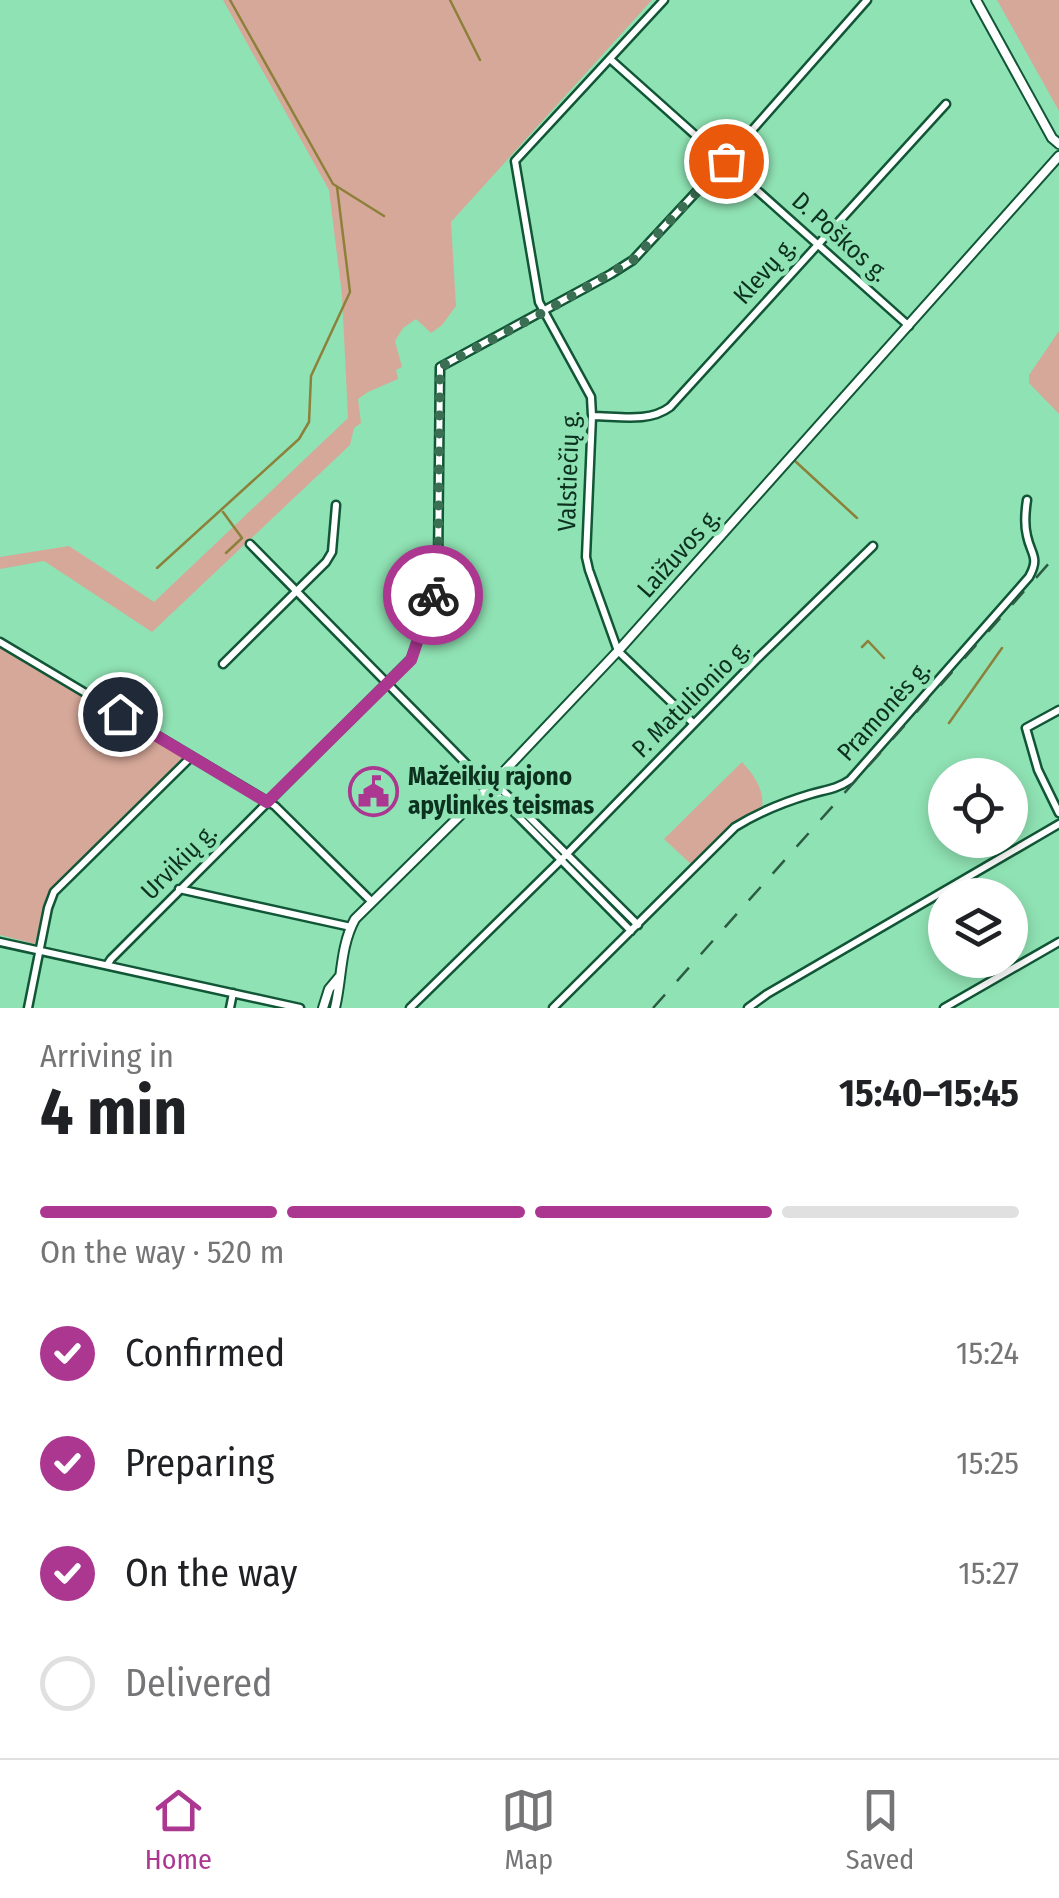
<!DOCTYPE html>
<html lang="en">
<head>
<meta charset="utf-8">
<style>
  :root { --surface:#fff; --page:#f2f2f2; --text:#202124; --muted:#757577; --line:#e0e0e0; --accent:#ab3791 }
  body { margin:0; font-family:"Fira Sans Condensed",sans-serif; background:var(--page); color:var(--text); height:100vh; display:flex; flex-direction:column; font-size:38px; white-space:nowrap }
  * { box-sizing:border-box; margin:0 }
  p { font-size:32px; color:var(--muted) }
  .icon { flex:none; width:55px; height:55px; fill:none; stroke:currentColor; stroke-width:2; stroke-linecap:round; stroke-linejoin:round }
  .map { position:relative; height:1008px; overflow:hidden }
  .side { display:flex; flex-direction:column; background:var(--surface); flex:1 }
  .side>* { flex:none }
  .fabs { position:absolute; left:928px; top:758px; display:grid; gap:20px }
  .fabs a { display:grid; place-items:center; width:100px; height:100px; border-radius:50%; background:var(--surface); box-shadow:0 5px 15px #0003; font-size:50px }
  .pin { position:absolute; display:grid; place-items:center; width:85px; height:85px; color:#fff; margin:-42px; border:5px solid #fff; border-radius:50%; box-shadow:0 2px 10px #0007 }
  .courier { position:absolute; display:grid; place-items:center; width:100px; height:100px; margin:-50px; border:8px solid #ab3791; border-radius:50%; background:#fff; color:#222; box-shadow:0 2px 12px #0007 }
  .summary em { font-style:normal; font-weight:700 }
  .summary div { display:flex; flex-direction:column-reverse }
  .summary { display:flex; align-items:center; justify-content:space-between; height:170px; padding:0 40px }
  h1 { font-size:65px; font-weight:700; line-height:75px }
  .bar { display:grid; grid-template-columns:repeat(4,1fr); gap:15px 10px; align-content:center; height:120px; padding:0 40px }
  .bar i { height:12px; border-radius:8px; background:var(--line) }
  .bar .selected { background:var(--accent) }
  .bar p { grid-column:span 4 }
  ol { padding:0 40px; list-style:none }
  li { display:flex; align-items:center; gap:30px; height:110px }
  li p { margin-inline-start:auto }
  li .icon { padding:10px; border-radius:50%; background:var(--accent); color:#fff; stroke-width:4 }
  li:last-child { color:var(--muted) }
  li i { width:55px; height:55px; border:5px solid var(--line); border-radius:50% }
  .menu { display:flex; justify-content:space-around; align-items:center; height:140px; border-top:2px solid var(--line); background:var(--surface); font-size:28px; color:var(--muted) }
  .menu a { display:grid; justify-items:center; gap:5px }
  .menu .selected { color:var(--accent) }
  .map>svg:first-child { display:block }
</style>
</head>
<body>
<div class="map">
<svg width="1059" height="1008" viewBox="0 0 1059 1008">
  <rect width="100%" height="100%" fill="#8fe2b3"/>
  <path fill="#d6a899" d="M223,0H652L451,222L456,306L442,325L431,333L416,319L403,328L395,341L402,367L396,370L398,379L368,392L358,399L361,423L354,428L350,445L152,632L44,561L0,569V557L69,546L154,602L348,418L342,295L329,190Z
    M997,0H1059V111Z
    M1059,331V414L1029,383V375Z
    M0,647L181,754L183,758L55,885L46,898L35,944L0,935Z
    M742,762C753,774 765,790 762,807L733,827L693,866L664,839Z"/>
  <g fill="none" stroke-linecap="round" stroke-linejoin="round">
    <path stroke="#8d803b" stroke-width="2.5" d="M230,0L333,184L384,216
      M450,0L480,60
      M795,461L857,518
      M223,512L242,538L226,553
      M157,568L299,439L309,422L311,376L350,292L337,187
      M862,647L868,641L884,658
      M949,723L1002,648"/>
    <defs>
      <path id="minor" d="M664,0L515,161L539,302L591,397L592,416L586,557L589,570L618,651L693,723
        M610,59L909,326
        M592,416C617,416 649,423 670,407L946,104
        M250,544L631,931
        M0,642L275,806L372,902
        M223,664L326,562L332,552L336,505
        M1059,710L1026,728L1038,770L1059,813
        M494,782L638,925
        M179,889L351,927
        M0,942L300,1008
        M107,965L111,959L411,659L432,601L438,567L440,367L611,274L633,260L725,161L867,0
        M28,1008L48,908L54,892L191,757
        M230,1008L233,993
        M410,1008L561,860L758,658L873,546
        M553,1008L735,827C759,812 784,802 811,794C825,790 837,789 850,780L1029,577C1040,557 1031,555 1027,536C1024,524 1025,513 1027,500
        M748,1008L767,994L1059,824
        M944,1008L1059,942"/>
      <path id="secondary" d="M976,0L1052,138L1059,144
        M323,1008L329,989L339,977
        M335,1008C342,979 340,946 355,919L494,782L618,651L1059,156"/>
    </defs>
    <use href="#minor" stroke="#115636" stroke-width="11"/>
    <use href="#secondary" stroke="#115636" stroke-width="12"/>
    <use href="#minor" stroke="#fff" stroke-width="6"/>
    <use href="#secondary" stroke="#fff" stroke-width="8"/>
    <path stroke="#2b5b42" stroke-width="2.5" stroke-dasharray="18 18" stroke-linecap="butt" d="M653,1008L1059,552"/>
  </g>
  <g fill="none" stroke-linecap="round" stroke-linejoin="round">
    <path stroke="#3a6f53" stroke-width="10" stroke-dasharray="0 18" d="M433,595L438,567L440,367L544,312L633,260L726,161"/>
    <path stroke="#ab3791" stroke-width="12" d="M120,714L267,802L411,660L433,595"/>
  </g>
  <defs>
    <symbol id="civic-ring" viewBox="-11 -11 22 22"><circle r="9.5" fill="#8fe2b3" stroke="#ab3791" stroke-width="1.5"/><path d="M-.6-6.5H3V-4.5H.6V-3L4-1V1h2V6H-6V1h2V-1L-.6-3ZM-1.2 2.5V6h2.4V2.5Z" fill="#ab3791"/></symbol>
  </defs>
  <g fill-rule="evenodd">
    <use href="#civic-ring" x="346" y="764" width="55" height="55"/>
  </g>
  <g text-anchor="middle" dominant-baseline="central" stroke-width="9" stroke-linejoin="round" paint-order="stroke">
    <g font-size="25" fill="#0d311f" stroke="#8fe2b3">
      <text transform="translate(840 237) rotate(42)">D. Poškos g.</text>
      <text transform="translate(765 271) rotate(-48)">Klevų g.</text>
      <text transform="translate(569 471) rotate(-88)">Valstiečių g.</text>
      <text transform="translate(679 553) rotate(-48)">Laižuvos g.</text>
      <text transform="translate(691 699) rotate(-45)">P. Matulionio g.</text>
      <text transform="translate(884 711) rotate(-48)">Pramonės g.</text>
      <text transform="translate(179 862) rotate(-45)">Urvikių g.</text>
    </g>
    <g font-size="25" font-weight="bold" fill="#0d311f" stroke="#8fe2b3" text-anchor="start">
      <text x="408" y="777">Mažeikių rajono<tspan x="408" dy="29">apylinkės teismas</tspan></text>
    </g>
  </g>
</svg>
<div class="fabs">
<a><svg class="icon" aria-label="locate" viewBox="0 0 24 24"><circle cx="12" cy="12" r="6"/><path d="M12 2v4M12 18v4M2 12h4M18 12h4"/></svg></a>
<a><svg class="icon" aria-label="layers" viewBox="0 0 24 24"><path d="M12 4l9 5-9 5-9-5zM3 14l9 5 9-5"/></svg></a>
</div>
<div class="pin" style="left:726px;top:161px;background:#ea580c"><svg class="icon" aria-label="bag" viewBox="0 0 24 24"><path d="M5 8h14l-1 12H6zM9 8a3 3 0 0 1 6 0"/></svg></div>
<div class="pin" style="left:120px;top:714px;background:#1f2937"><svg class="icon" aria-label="home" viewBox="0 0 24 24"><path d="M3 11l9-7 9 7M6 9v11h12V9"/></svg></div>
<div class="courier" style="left:433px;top:595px"><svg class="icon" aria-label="bike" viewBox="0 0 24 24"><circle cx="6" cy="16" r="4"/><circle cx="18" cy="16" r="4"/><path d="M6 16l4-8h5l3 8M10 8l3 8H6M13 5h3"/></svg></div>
</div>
<section class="side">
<div class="summary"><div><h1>4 min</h1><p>Arriving in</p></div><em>15:40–15:45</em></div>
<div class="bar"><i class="selected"></i><i class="selected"></i><i class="selected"></i><i></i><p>On the way · 520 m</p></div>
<ol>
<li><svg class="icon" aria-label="check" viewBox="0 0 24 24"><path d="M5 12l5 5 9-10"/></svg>Confirmed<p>15:24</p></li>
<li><svg class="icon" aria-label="check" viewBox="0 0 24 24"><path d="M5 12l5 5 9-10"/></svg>Preparing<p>15:25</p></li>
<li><svg class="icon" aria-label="check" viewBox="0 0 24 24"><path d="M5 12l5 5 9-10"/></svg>On the way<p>15:27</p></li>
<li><i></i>Delivered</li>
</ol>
</section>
<nav class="menu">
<a class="selected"><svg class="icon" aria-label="home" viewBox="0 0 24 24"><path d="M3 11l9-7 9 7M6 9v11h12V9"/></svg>Home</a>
<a><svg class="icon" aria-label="map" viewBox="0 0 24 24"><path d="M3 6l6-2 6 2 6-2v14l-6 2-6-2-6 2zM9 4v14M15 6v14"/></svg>Map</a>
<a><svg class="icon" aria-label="saved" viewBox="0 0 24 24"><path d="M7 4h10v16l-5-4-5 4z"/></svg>Saved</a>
</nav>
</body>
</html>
